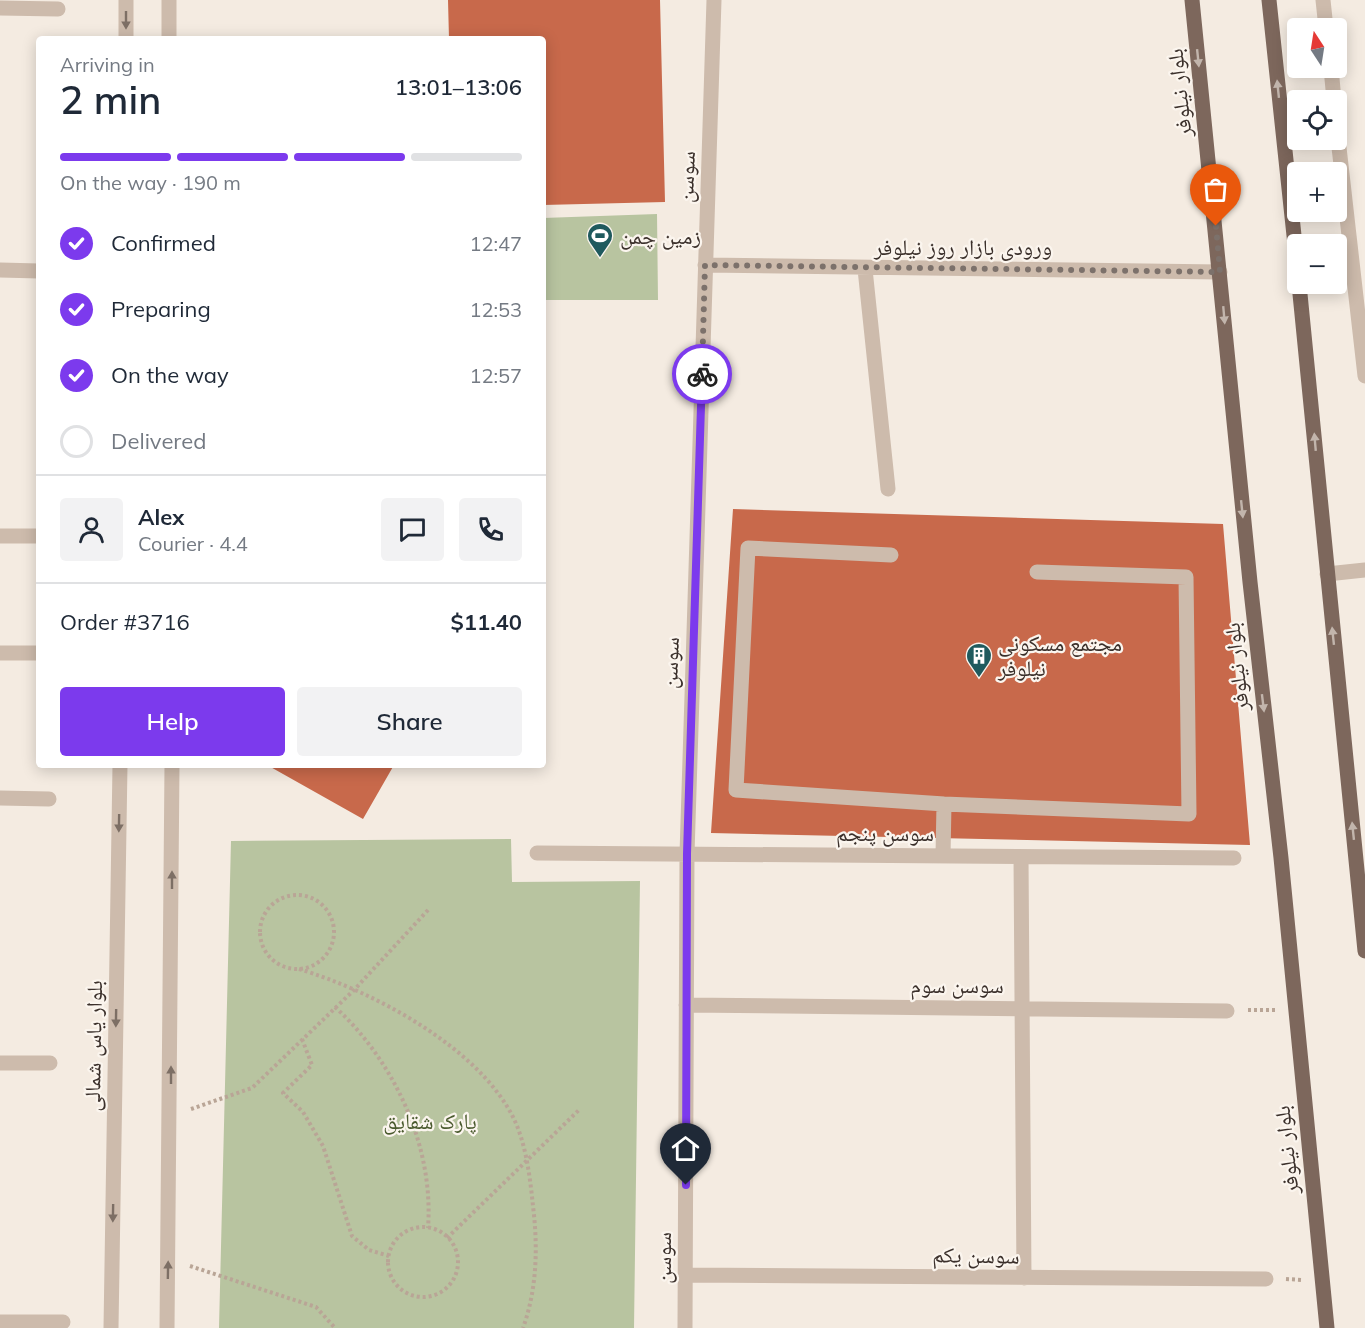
<!DOCTYPE html>
<html lang="en">
<head>
<meta charset="utf-8">
<style>
  :root { --surface:#fff; --page:#f2f2f3; --text:#1f2937; --muted:#747a83; --line:#e0e1e3; --accent:#7c3aed }
  body { margin:0; font-family:Mulish,"Noto Naskh Arabic",sans-serif; background:var(--page); color:var(--text); height:100vh; display:flex; flex-direction:column; font-size:22px; white-space:nowrap }
  * { box-sizing:border-box; margin:0 }
  p { font-size:20px; color:var(--muted) }
  .icon { flex:none; width:33px; height:33px; fill:none; stroke:currentColor; stroke-width:2; stroke-linecap:round; stroke-linejoin:round }
  .map { position:relative; flex:1; overflow:hidden }
  .panel { position:absolute; left:36px; top:36px; width:510px; height:732px; display:flex; flex-direction:column; background:var(--surface); border-radius:6px; box-shadow:0 3px 15px #0003 }
  .panel>* { flex:none }
  .needle { width:39px; rotate:348deg }
  .fabs { position:absolute; left:1287px; top:18px; display:grid; gap:12px }
  .fabs a { display:grid; place-items:center; width:60px; height:60px; border-radius:6px; background:var(--surface); box-shadow:0 3px 15px #0003; font-size:30px }
  .pin { position:absolute; display:grid; place-items:center; width:51px; height:51px; color:#fff; margin:-62px -26px; border-radius:50% 50% 50% 0; rotate:-45deg; box-shadow:0 0 6px #0007 }
  .pin .icon { rotate:45deg }
  .courier { position:absolute; display:grid; place-items:center; width:60px; height:60px; margin:-30px; border:4px solid #7c3aed; border-radius:50%; background:#fff; color:#222; box-shadow:0 2px 8px #0007 }
  .head em { font-style:normal; font-weight:600 }
  .head div { display:flex; flex-direction:column-reverse }
  .head { display:flex; align-items:center; justify-content:space-between; height:102px; padding:0 24px }
  h1 { font-size:39px; font-weight:600; line-height:45px }
  .bar { display:grid; grid-template-columns:repeat(4,1fr); gap:9px 6px; align-content:center; height:72px; padding:0 24px }
  .bar i { height:8px; border-radius:4px; background:var(--line) }
  .bar .selected { background:var(--accent) }
  .bar p { grid-column:span 4 }
  .line { display:flex; align-items:center; gap:15px; padding:0 24px; border-top:2px solid var(--line) }
  .line div { flex:1 }
  .round { display:grid; place-items:center; flex:none; width:63px; height:63px; border-radius:6px; background:var(--page) }
  ol { padding:0 24px; list-style:none }
  li { display:flex; align-items:center; gap:18px; height:66px }
  li p { margin-inline-start:auto }
  li .icon { padding:6px; border-radius:50%; background:var(--accent); color:#fff; stroke-width:4 }
  li:last-child { color:var(--muted) }
  li i { width:33px; height:33px; border:3px solid var(--line); border-radius:50% }
  .action { display:flex; gap:12px; margin-top:auto; padding:12px 24px }
  .action a { flex:1; height:69px; border-radius:6px; background:var(--accent); color:#fff; font-size:24px; font-weight:600; line-height:69px; text-align:center }
  .action a+a { background:var(--page); color:var(--text) }
  .map>svg:first-child { display:block }
</style>
</head>
<body>
<div class="map">
<svg width="1365" height="1328" viewBox="0 0 1365 1328">
  <rect width="100%" height="100%" fill="#f4ebe1"/>
  <path fill="#b8c4a0" d="M657,214L658,300H543V218Z
    M511,839L512,882L640,881L634,1328H219L231,841Z"/>
  <path fill="#c8694b" d="M448,0H660L665,202L543,205V39H449Z
    M733,509L1223,524L1250,845L711,833Z
    M267,765H394L363,819Z"/>
  <g fill="none" stroke-linecap="round" stroke-linejoin="round">
    <path stroke="#b9a596" stroke-width="4" stroke-dasharray="3 3" stroke-linecap="butt" d="M260 932a37 37 0 1 1 74 0a37 37 0 1 1-74 0Z
      M299,969C372,991 477,1046 513,1117C526,1143 530,1177 533,1206C538,1247 537,1289 523,1328
      M335,1007C395,1062 434,1147 428,1228
      M1248,1010H1276
      M302,1039L312,1065L283,1093L303,1112L323,1146L352,1236L369,1250L389,1256
      M191,1109L252,1088L354,990L429,909
      M388 1262a35 35 0 1 1 70 0a35 35 0 1 1-70 0Z
      M447,1238L580,1109
      M190,1266L316,1307L335,1328
      M1286,1279L1303,1280"/>
    <path stroke="#cdbbac" stroke-width="15" d="M169,0V39
      M1323,0L1326,28
      M0,8L58,9
      M126,39V0
      M1331,68L1334,100
      M1336,121L1365,376
      M705,265L1220,272
      M865,269L888,489
      M0,270L39,271
      M0,536H39
      M891,555L748,548L736,790L944,804L1189,814L1186,577L1037,572
      M1327,574L1365,570
      M0,653H39
      M0,798L49,799
      M537,853L1234,858
      M943,856L944,804
      M1021,857L1024,1278
      M686,1005L1227,1011
      M0,1063H50
      M686,1275L1266,1279
      M0,1322H63
      M111,1328L120,765
      M167,1328L172,765
      M685,1328L687,854L714,0"/>
    <path stroke="#7d675c" stroke-width="15" d="M1192,0L1250,582L1281,858L1327,1328
      M1269,0L1298,273
      M1299,284L1365,951"/>
  </g>
  <defs><path id="oneway-solid" d="M-6-.8H1V-3.2L6.5 0L1 3.2V.8H-6Z" transform="scale(1.5)"/></defs>
  <g fill="#7d6f65">
    <use href="#oneway-solid" transform="translate(126 20) rotate(90)"/>
    <use href="#oneway-solid" transform="translate(119 823) rotate(91)"/>
    <use href="#oneway-solid" transform="translate(172 880) rotate(-90)"/>
    <use href="#oneway-solid" transform="translate(116 1018) rotate(91)"/>
    <use href="#oneway-solid" transform="translate(171 1075) rotate(-90)"/>
    <use href="#oneway-solid" transform="translate(113 1213) rotate(91)"/>
    <use href="#oneway-solid" transform="translate(168 1270) rotate(-89)"/>
  </g>
  <g fill="#c2b5ac">
    <use href="#oneway-solid" transform="translate(1198 58) rotate(84)"/>
    <use href="#oneway-solid" transform="translate(1278 89) rotate(-96)"/>
    <use href="#oneway-solid" transform="translate(1224 315) rotate(85)"/>
    <use href="#oneway-solid" transform="translate(1315 442) rotate(-95)"/>
    <use href="#oneway-solid" transform="translate(1242 509) rotate(84)"/>
    <use href="#oneway-solid" transform="translate(1333 636) rotate(-96)"/>
    <use href="#oneway-solid" transform="translate(1263 703) rotate(83)"/>
    <use href="#oneway-solid" transform="translate(1353 831) rotate(-96)"/>
  </g>
  <g fill="none" stroke-linecap="round" stroke-linejoin="round">
    <path stroke="#7c716b" stroke-width="6" stroke-dasharray="0 10.8" d="M702,374L705,265L1220,272L1216,226"/>
    <path stroke="#7c3aed" stroke-width="8" d="M686,1185L687,854L702,374"/>
  </g>
  <defs>
    <symbol id="stadium-pin" viewBox="-11 -11 22 30"><path d="M0 17L-7.5 6A9.5 9.5 0 1 1 7.5 6Z" fill="#1f5a5e" stroke="#fbf5ee"/><path d="M0-5a6.5 5 0 1 0 0 10a6.5 5 0 1 0 0-10ZM-3.5-1.8h7v3.6h-7Z" fill="#fff"/></symbol>
    <symbol id="building-pin" viewBox="-11 -11 22 30"><path d="M0 17L-7.5 6A9.5 9.5 0 1 1 7.5 6Z" fill="#1f5a5e" stroke="#fbf5ee"/><path d="M-4-6H4V6H1V3H-1V6H-4ZM-2.5-4.3h1.7v1.8h-1.7ZM.8-4.3h1.7v1.8H.8ZM-2.5-1h1.7V.8h-1.7ZM.8-1h1.7V.8H.8Z" fill="#fff"/></symbol>
  </defs>
  <g fill-rule="evenodd">
    <use href="#stadium-pin" x="585" y="221" width="30" height="40"/>
    <use href="#building-pin" x="964" y="641" width="30" height="40"/>
  </g>
  <g text-anchor="middle" dominant-baseline="central" stroke-width="4.5" stroke-linejoin="round" paint-order="stroke">
    <g font-size="22" fill="#3b302b" stroke="#fbf5ee">
      <text transform="translate(1179 93) rotate(-96)">بلوار نیلوفر</text>
      <text transform="translate(686 177) rotate(-88)">سوسن</text>
      <text x="963" y="247">ورودی بازار روز نیلوفر</text>
      <text transform="translate(670 663) rotate(-88)">سوسن</text>
      <text transform="translate(1236 667) rotate(-96)">بلوار نیلوفر</text>
      <text x="885" y="833">سوسن پنجم</text>
      <text x="957" y="985">سوسن سوم</text>
      <text transform="translate(93 1046) rotate(-89)">بلوار یاس شمالی</text>
      <text transform="translate(1286 1150) rotate(-96)">بلوار نیلوفر</text>
      <text transform="translate(976 1255) rotate(1)">سوسن یکم</text>
      <text transform="translate(663 1258) rotate(-90)">سوسن</text>
    </g>
    <g font-size="22" fill="#3b302b" stroke="#fbf5ee" text-anchor="start">
      <text x="620" y="236">زمین چمن</text>
      <text x="998" y="643">مجتمع مسکونی<tspan x="998" dy="25">نیلوفر</tspan></text>
    </g>
    <g font-size="22" fill="#4a5a2e" stroke="#fbf5ee">
      <text x="430" y="1121">پارک شقایق</text>
    </g>
  </g>
</svg>
<div class="fabs">
<a><svg class="needle" viewBox="-14 -14 28 28"><path d="M0-13l5 13h-10z" fill="#e53935"/><path d="M0 13l5-13h-10z" fill="#747a83"/></svg></a>
<a><svg class="icon" aria-label="locate" viewBox="0 0 24 24"><circle cx="12" cy="12" r="6"/><path d="M12 2v4M12 18v4M2 12h4M18 12h4"/></svg></a>
<a>+</a>
<a>−</a>
</div>
<div class="pin" style="left:1216px;top:226px;background:#ea580c"><svg class="icon" aria-label="bag" viewBox="0 0 24 24"><path d="M5 8h14l-1 12H6zM9 8a3 3 0 0 1 6 0"/></svg></div>
<div class="pin" style="left:686px;top:1185px;background:#1f2937"><svg class="icon" aria-label="home" viewBox="0 0 24 24"><path d="M3 11l9-7 9 7M6 9v11h12V9"/></svg></div>
<div class="courier" style="left:702px;top:374px"><svg class="icon" aria-label="bike" viewBox="0 0 24 24"><circle cx="6" cy="16" r="4"/><circle cx="18" cy="16" r="4"/><path d="M6 16l4-8h5l3 8M10 8l3 8H6M13 5h3"/></svg></div>
<section class="panel">
<div class="head"><div><h1>2 min</h1><p>Arriving in</p></div><em>13:01–13:06</em></div>
<div class="bar"><i class="selected"></i><i class="selected"></i><i class="selected"></i><i></i><p>On the way · 190 m</p></div>
<ol>
<li><svg class="icon" aria-label="check" viewBox="0 0 24 24"><path d="M5 12l5 5 9-10"/></svg>Confirmed<p>12:47</p></li>
<li><svg class="icon" aria-label="check" viewBox="0 0 24 24"><path d="M5 12l5 5 9-10"/></svg>Preparing<p>12:53</p></li>
<li><svg class="icon" aria-label="check" viewBox="0 0 24 24"><path d="M5 12l5 5 9-10"/></svg>On the way<p>12:57</p></li>
<li><i></i>Delivered</li>
</ol>
<div class="line" style="height:108px"><a class="round"><svg class="icon" aria-label="person" viewBox="0 0 24 24"><circle cx="12" cy="8" r="4"/><path d="M4 21q1-7 8-7t8 7"/></svg></a><div><b>Alex</b><p>Courier · 4.4</p></div><a class="round"><svg class="icon" aria-label="chat" viewBox="0 0 24 24"><path d="M4 5h16v11H9l-5 4z"/></svg></a><a class="round"><svg class="icon" aria-label="phone" viewBox="0 0 24 24"><path d="M5 4h4l2 5-3 2q2 4 5 5l2-3 5 2v4C11 20 4 13 5 4z"/></svg></a></div>
<div class="line" style="height:78px"><div>Order #3716</div><b>$11.40</b></div>
<div class="action"><a>Help</a><a>Share</a></div>
</section>
</div>
</body>
</html>
